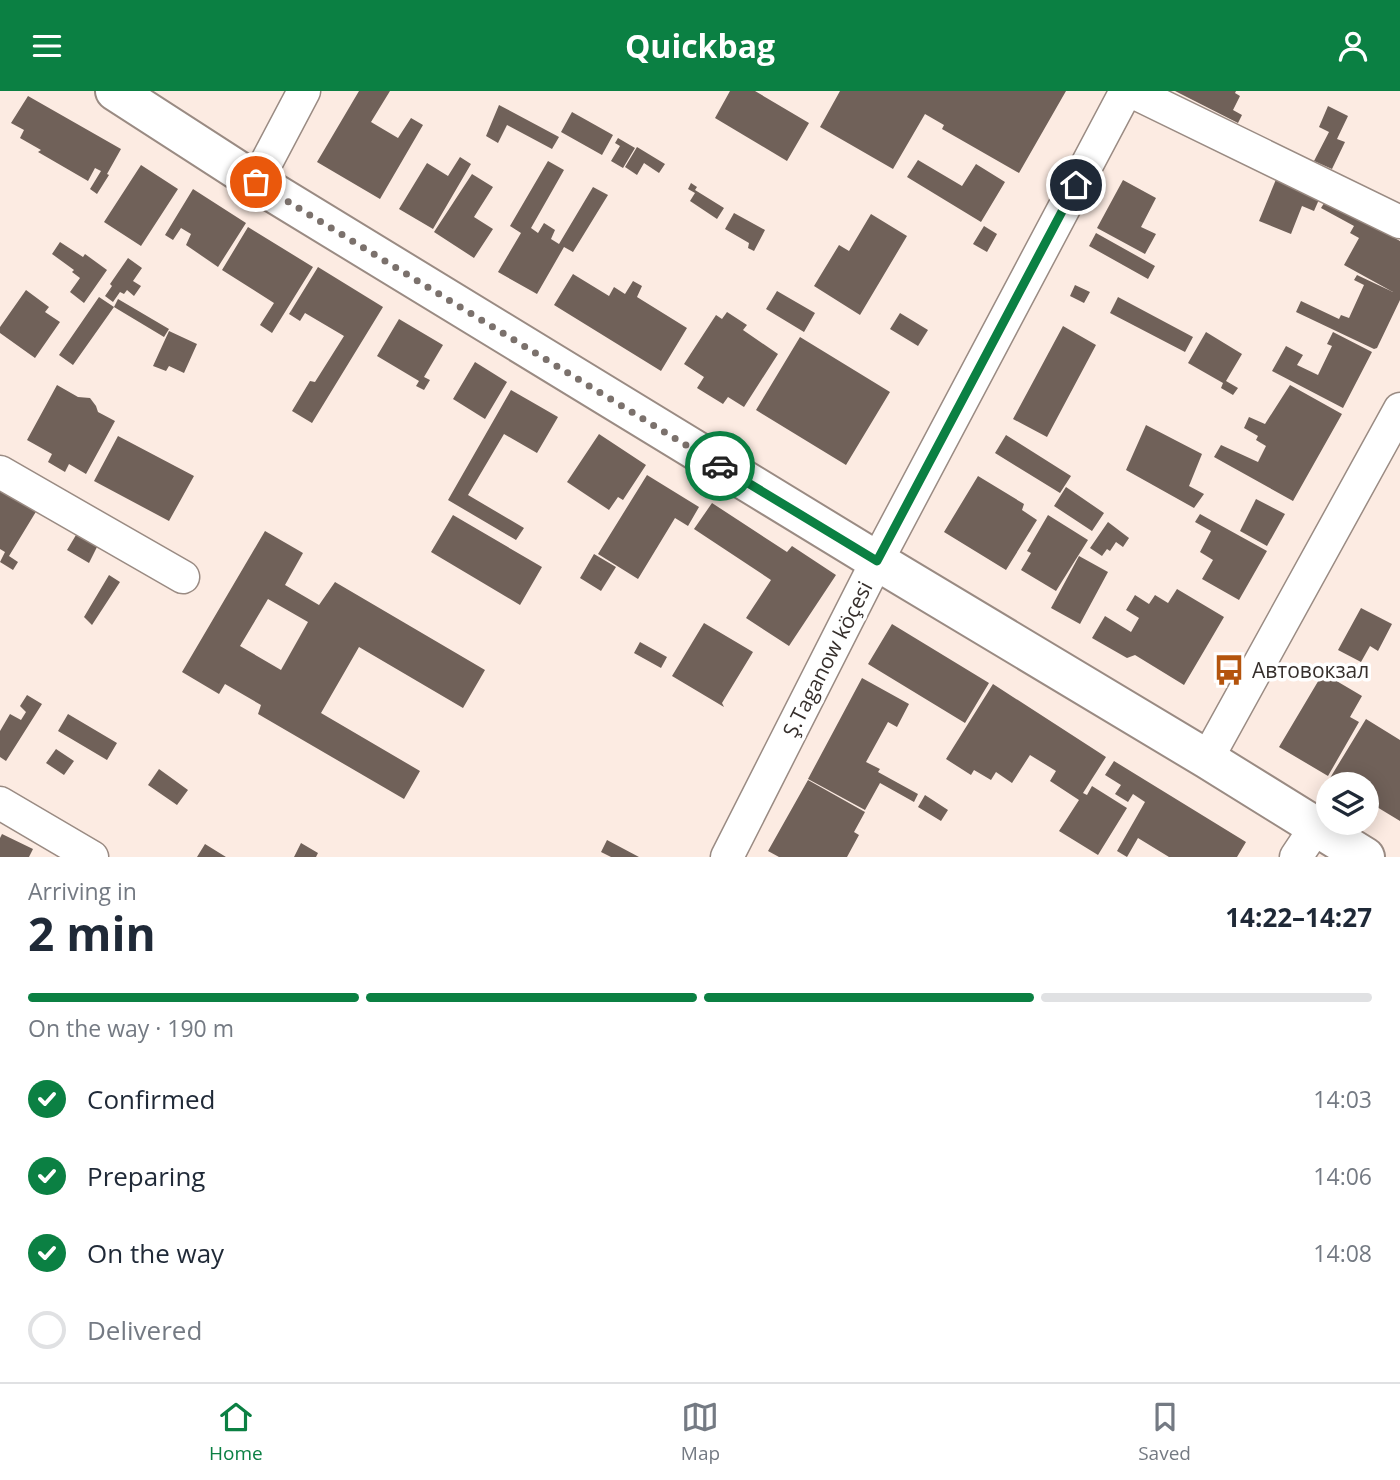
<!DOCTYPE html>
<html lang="en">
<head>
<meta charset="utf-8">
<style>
  :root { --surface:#fff; --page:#f2f2f3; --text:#1f2937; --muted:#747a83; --line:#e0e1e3; --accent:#0b8043 }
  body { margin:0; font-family:"Open Sans",sans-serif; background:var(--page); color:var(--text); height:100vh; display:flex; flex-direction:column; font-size:26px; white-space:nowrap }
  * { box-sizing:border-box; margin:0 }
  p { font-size:23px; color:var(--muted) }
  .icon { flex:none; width:38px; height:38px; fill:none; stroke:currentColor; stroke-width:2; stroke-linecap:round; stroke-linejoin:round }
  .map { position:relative; height:766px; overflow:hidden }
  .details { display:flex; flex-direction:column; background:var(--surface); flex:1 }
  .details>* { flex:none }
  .tools { position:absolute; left:1316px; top:681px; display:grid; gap:14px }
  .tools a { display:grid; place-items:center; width:63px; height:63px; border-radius:50%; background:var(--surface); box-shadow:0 4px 18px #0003; font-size:35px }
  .pin { position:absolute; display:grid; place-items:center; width:60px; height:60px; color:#fff; margin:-30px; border:4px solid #fff; border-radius:50%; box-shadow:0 2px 7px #0007 }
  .courier { position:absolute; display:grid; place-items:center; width:70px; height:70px; margin:-35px; border:5px solid #0b8043; border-radius:50%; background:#fff; color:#222; box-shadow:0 2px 9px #0007 }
  .head em { font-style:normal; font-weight:700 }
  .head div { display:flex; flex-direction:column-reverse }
  .head { display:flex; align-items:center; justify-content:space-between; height:119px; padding:0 28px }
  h1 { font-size:46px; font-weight:700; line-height:52px }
  .bar { display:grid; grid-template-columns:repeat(4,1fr); gap:10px 7px; align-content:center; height:84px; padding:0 28px }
  .bar i { height:9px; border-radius:5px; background:var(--line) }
  .bar .active { background:var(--accent) }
  .bar p { grid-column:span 4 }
  ol { padding:0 28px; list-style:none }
  li { display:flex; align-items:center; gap:21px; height:77px }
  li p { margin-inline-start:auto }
  li .icon { padding:7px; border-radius:50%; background:var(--accent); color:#fff; stroke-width:4 }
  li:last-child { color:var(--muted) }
  li i { width:38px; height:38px; border:4px solid var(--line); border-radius:50% }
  header { display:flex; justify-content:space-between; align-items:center; height:91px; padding:0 28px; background:var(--accent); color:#fff; font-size:32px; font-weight:700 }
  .tabs { display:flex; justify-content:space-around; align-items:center; height:98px; border-top:2px solid var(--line); background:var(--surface); font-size:19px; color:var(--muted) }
  .tabs a { display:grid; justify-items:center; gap:4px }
  .tabs .active { color:var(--accent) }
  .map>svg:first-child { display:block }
</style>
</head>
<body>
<header><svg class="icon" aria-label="menu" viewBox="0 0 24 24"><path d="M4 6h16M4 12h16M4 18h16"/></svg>Quickbag<svg class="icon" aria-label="person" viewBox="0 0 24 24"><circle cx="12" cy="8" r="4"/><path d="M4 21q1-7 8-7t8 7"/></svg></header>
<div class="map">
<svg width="1400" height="766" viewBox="0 0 1400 766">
  <rect width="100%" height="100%" fill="#fcebe2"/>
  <path fill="#706159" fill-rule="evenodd" d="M359,0H390L371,31L398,47L411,27L423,34L380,108L317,71Z
    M730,0H755L809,32L787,70L715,27Z
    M840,0H1066L1019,82L942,38L944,34L925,23L893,78L820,36Z
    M1175,0H1236L1235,2L1240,5L1233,19L1242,24L1238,32Z
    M28,5L121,58L107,83L109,84L97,103L90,98L101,80L95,77L88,90L38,61L41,59L20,47L24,39L11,32Z
    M499,14L559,46L552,58L507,34L498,52L486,45Z
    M1328,15L1348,25L1337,48L1345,51L1332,78L1314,70L1329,41L1319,36Z
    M572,21L613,44L602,64L561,41Z
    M618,47L635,57L623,77L611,70L620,55L615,52Z
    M637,56L665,73L659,82L644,72L637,84L625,76Z
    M460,66L471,73L433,138L399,118L427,72L448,85Z
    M918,69L962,95L976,73L1005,91L981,131L907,86Z
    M548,70L564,79L531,137L538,142L544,132L555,139L551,148L559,153L593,96L608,104L573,161L564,156L537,203L498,181L521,142L510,135Z
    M141,74L178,98L141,155L104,131Z
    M472,83L493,96L474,126L493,138L474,167L434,141Z
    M1277,86L1321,104L1314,120L1302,115L1291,143L1259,130Z
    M1123,89L1156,107L1141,136L1156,143L1145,163L1097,137Z
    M691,92L697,96L695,99L724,117L717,128L690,110L695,102L688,98Z
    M193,98L246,132L218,176L186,154L191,143L181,137L173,149L165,144Z
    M1326,109L1400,150V209L1377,257L1374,258L1296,221L1301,210L1339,228L1341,224L1349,227L1364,194L1354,189L1357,184L1393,201L1344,174L1359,147L1350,142L1354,135L1321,117Z
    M734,122L765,139L754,160L748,157L749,152L725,138Z
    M871,123L907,145L860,224L814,195L839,154L849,160Z
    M984,135L997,143L987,161L973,153Z
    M248,136L313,176L272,242L260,234L274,212L222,179Z
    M1096,142L1155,175L1148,188L1089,155Z
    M60,151L83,166L85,163L107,179L84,212L70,201L80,187L72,181L74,179L52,163Z
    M128,167L142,177L133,190L141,195L134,205L127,199L124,203L120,201L113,211L105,205L112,195L110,193Z
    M318,176L383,216L312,332L292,320L310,290L315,291L344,245L305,222L300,230L289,223Z
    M573,183L609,205L614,196L625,203L633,190L642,195L637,206L687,237L661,280L554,214Z
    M1075,194L1090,201L1084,212L1070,205Z
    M26,199L49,216L45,221L60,231L35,267L0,242V236Z
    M777,200L815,222L804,241L766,218Z
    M99,206L114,216L73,274L59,264Z
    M1118,206L1193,246L1185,261L1110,222Z
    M118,208L169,238L164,246L114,216Z
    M727,221L747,234L743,239L778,263L744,316L728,306L723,313L697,297L704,286L684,273L716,224L722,228Z
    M900,222L928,239L918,255L890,238Z
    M399,228L443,254L424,286L430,289L424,299L416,295L419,290L377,265Z
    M1063,235L1096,254L1047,346L1013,328Z
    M169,240L197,253L184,282L169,275L166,280L153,275Z
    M1206,241L1242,263L1226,290L1238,297L1233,304L1221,297L1223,292L1188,272Z
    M1333,241L1372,261L1343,317L1272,280L1286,255L1303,264L1297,274L1318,284L1332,255L1327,253Z
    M800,246L890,301L846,374L756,319Z
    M475,271L507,291L485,328L453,308Z
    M57,294L78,306L90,307L96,315L98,321L115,330L86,383L69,373L65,381L48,371L52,363L27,349Z
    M1290,294L1342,323L1293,410L1214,366L1221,354L1258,371L1266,355L1256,349L1258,345L1244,337L1249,326L1265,333Z
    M511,299L558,326L537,362L504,343L468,404L524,437L516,449L448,409Z
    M1146,334L1202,363L1189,395L1204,403L1194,417L1126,379Z
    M599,343L646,374L623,409L618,406L609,419L567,391Z
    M1006,344L1071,385L1060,402L995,362Z
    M118,345L194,385L169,430L94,390Z
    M647,384L699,416L688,435L675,427L638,488L598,463Z
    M978,385L1024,413L1022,419L1037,429L1006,479L944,441Z
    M1066,396L1104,422L1092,440L1054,415Z
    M0,397L37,419L9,465L18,471L13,479L0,471L5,461L0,458Z
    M1256,408L1285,423L1267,455L1240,440Z
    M712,412L787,461L792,455L836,484L789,555L746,527L771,489L694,438Z
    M1200,423L1267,460L1239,509L1202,488L1213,469L1200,461L1211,440L1195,431Z
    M453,424L542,476L520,514L431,461Z
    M1048,424L1088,449L1056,500L1021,479L1031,462L1027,460Z
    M1108,431L1129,447L1123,456L1116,451L1110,460L1107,458L1102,465L1090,457Z
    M265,440L303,462L285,494L319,514L335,491L485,579L463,617L359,556L321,622L420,680L404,708L258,623L261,614L225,593L219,603L182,581ZM268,508L308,531L281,579L240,555Z
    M76,444L97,456L89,472L67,459Z
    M594,463L616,476L601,500L580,487Z
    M1079,465L1108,481L1080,533L1051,517Z
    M109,484L120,491L92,534L84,526Z
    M1177,498L1224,526L1184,594L1135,564L1127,567L1092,547L1105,525L1131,541L1139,527L1126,519L1135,504L1149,513L1155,504L1168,512Z
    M1361,517L1392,533L1378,560L1370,555L1361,571L1338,559Z
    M704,532L753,561L722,612L724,616L672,585Z
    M892,533L989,592L965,632L868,573Z
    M640,551L667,566L661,577L634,562Z
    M1323,582L1362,605L1350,626L1359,631L1328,685L1279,656Z
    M862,587L909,613L897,636L888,631L866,671L880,678L878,681L918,703L914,711L880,692L865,719L808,688Z
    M993,593L1106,666L1083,702L1087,704L1092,695L1127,717L1098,764L1059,740L1079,709L1050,690L1056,680L1030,664L1012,692L996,681L991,689L974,679L971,684L946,668Z
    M27,604L42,613L6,670L0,666V640L10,623L21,629L26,621L20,615Z
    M68,623L117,652L107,669L58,640Z
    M1366,628L1400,649V730L1367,710V693H1339L1330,687Z
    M56,658L74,670L64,684L46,672Z
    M1114,670L1246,751L1237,766H1169L1138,747L1127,766L1117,760L1145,711L1133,703L1128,711L1115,703L1121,694L1105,684Z
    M159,678L188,699L177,714L148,694Z
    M808,689L865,721L854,741L859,744L847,766H779L768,760Z
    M925,704L948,719L941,730L918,716Z
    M2,743L33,758L29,766H0V747Z
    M607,749L639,766H611L601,761Z
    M301,752L318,762L316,766H294Z
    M205,753L226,766H197Z"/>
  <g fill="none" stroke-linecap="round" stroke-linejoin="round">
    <defs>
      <path id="minor" d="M1131,0L1400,131
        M256,91L304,0
        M0,381L183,486
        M1207,668L1400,318
        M0,712L92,766
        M727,766L877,470L1126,0
        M1296,766L1316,736"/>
      <path id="major" d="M115,0L256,91L877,470L1207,668L1365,766"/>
    </defs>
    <use href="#minor" stroke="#9a8b83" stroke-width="35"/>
    <use href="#major" stroke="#9a8b83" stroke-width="42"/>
    <use href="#minor" stroke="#fff" stroke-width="32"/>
    <use href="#major" stroke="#fff" stroke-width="38"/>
  </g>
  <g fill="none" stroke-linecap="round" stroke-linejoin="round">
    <path stroke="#7b716c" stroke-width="7" stroke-dasharray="0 12.6" d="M256,91L720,375"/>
    <path stroke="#0b8043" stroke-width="9" d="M720,375L877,470L1076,94"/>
  </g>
  <defs>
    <symbol id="bus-bare" viewBox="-9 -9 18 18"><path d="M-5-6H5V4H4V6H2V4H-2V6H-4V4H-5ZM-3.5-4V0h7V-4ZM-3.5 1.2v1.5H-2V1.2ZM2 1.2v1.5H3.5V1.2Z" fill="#b4540d" stroke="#fff" stroke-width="2.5" paint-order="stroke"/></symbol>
  </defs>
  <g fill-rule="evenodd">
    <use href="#bus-bare" x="1207" y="557" width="44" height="44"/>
  </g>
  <g text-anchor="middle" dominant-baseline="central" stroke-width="7" stroke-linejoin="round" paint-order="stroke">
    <g font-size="21" fill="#362f2c" stroke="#fff">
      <text transform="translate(827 568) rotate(-63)">Ş.Taganow köçesi</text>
    </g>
    <g font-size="21" fill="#362f2c" stroke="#fff" text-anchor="start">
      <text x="1252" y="579">Автовокзал</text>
    </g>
  </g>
</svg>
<div class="tools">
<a><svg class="icon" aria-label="layers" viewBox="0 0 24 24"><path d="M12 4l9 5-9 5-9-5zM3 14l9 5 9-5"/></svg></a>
</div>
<div class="pin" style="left:256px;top:91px;background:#ea580c"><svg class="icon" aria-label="bag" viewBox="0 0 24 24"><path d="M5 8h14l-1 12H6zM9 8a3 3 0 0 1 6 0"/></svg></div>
<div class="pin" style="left:1076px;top:94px;background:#1f2937"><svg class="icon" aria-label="home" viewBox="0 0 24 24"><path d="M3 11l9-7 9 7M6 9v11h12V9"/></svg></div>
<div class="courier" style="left:720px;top:375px"><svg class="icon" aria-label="car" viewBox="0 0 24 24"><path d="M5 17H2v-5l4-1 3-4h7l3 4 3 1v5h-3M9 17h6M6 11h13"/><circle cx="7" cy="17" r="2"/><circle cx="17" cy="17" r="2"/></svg></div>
</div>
<section class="details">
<div class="head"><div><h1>2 min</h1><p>Arriving in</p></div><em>14:22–14:27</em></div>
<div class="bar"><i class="active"></i><i class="active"></i><i class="active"></i><i></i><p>On the way · 190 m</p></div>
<ol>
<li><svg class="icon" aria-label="check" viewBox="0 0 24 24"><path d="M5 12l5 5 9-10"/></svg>Confirmed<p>14:03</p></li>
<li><svg class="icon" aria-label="check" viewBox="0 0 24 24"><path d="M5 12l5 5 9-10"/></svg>Preparing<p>14:06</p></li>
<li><svg class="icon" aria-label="check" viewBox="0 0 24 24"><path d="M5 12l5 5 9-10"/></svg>On the way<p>14:08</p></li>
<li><i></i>Delivered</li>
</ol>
</section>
<nav class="tabs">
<a class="active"><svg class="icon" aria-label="home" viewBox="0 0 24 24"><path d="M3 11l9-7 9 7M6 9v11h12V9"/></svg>Home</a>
<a><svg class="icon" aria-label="map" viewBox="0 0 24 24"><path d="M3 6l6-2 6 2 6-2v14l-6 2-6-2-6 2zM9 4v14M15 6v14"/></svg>Map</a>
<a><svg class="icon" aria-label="saved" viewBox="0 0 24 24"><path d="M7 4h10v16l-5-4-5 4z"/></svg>Saved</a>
</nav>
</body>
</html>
